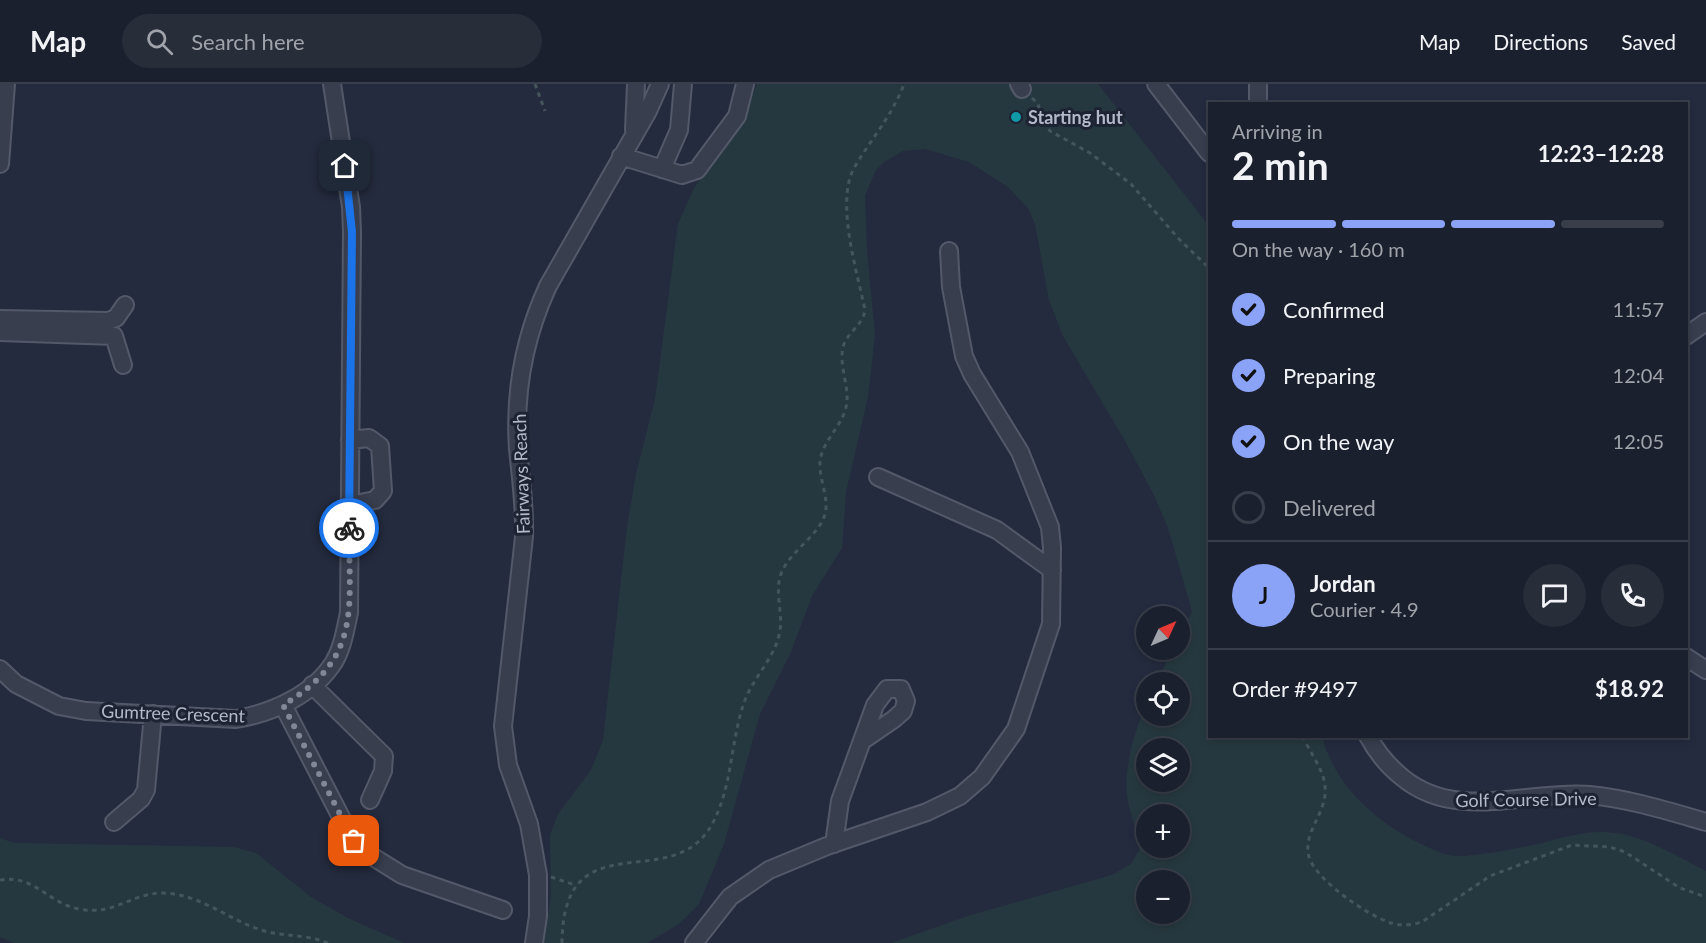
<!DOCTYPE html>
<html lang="en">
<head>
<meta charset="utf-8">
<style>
  :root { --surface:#1b202e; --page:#282d3a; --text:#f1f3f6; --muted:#a0a3aa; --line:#393e4a; --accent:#8ba3f7 }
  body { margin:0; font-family:Lato,sans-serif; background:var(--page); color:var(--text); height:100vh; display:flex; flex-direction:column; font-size:22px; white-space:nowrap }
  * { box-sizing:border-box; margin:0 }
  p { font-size:20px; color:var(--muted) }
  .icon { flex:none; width:33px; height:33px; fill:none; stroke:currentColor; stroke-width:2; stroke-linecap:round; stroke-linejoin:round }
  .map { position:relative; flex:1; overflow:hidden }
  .details { position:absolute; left:1208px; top:18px; width:480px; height:636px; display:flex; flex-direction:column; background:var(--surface); border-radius:0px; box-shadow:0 3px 9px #0003,0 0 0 2px var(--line) }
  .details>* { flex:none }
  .needle { width:39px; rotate:46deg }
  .controls { position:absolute; left:1136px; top:522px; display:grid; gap:12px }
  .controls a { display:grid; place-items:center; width:54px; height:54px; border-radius:50%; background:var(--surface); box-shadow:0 3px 9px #0003,0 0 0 2px var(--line); font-size:30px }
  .pin { position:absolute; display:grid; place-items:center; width:51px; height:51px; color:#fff; margin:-26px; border-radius:12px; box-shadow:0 3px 9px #0006 }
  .courier { position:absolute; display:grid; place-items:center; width:60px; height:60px; margin:-30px; border:4px solid #1a73e8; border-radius:50%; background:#fff; color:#222; box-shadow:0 2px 8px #0007 }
  .overview em { font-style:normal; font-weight:700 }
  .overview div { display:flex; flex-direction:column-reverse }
  .overview { display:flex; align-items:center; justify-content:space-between; height:102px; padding:0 24px }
  h1 { font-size:39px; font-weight:700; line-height:45px }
  .bar { display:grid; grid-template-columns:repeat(4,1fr); gap:9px 6px; align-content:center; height:72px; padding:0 24px }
  .bar i { height:8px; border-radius:4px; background:var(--line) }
  .bar .active { background:var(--accent) }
  .bar p { grid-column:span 4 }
  .line { display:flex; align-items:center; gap:15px; padding:0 24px; border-top:2px solid var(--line) }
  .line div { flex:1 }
  .round { display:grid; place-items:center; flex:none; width:63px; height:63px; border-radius:32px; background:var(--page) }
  ol { padding:0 24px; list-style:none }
  li { display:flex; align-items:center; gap:18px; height:66px }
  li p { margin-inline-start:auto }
  li .icon { padding:6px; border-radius:50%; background:var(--accent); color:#111; stroke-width:4 }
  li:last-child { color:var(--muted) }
  li i { width:33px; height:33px; border:3px solid var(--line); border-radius:50% }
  header { display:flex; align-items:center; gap:36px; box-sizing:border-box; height:84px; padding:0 30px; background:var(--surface); border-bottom:2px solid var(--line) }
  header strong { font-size:28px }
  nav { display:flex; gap:33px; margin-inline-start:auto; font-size:21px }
  .search { width:420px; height:54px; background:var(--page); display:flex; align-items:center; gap:15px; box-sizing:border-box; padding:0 21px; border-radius:33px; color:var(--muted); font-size:22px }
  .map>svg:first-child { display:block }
</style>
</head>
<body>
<header>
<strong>Map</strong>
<div class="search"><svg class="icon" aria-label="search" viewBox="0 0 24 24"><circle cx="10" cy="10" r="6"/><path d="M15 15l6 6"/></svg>Search here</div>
<nav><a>Map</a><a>Directions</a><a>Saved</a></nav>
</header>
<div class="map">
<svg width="1706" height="859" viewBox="0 0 1706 859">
  <rect width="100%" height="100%" fill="#242b3e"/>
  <path fill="#26383f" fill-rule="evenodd" d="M757,0H1098L1209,142V652L1322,653C1336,703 1376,738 1421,760C1437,767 1447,773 1464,772C1487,770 1510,766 1533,761C1557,756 1579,747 1604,748C1641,749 1674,771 1706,787V859H891L971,831L1112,791L1131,780L1139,766C1139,748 1129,730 1127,711C1124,681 1135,647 1146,620V632H1179V598H1156L1173,566H1179V556L1192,527L1168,444L1154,411L1125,357L1063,252L1049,216L1035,140L1028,124L1008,103L969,78L925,65L903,67L884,78L876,86L865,112L867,167L875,251L868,313L846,408L842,464L812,512L790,570L760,630L724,760L699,820L679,840L647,859H544L551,812L550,751L558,730L591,686L603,656L627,443L636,390L655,315L678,140L694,104L742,38ZM1146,664H1179V698H1146ZM1146,730H1179V764H1146ZM1146,796H1179V830H1146Z
    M0,754L14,759L234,763L256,769L311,813L348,834L404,859H14L0,853Z"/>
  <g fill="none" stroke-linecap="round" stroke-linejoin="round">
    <defs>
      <path id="minor" d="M1019,0L1022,5
        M1156,0L1209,69
        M1258,0V20
        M634,46L636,0
        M621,72L682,91L697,86L737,32L745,0
        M0,80L6,0
        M662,85L679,46L683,0
        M0,235L108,237L116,234L125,221
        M0,248L114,252L123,281
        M1686,252L1706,238
        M878,393L997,446L1052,486
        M350,421L375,416L383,407L380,362L369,354L350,356
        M1686,573L1706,586
        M0,585L16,600L59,622L86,627L236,635C272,629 313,611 334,578C343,563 345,546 349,529L352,148L351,123L332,0
        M312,601L384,672L383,687L370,716
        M283,621L345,741L362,766L402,791L503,826
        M1368,652C1377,669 1389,683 1403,694C1457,738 1527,706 1590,711C1630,715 1668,727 1706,738
        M114,738L141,715L146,706L153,630
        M834,760L840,717L875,621L887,605H901L906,617L903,627L894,635L862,657
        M534,859L538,832V791L529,740L508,681L503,642L524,453C525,423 521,395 518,365C514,308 524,254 548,202L648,27L660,0
        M694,859L730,813L769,786L827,762L927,728L960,712L982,693L1016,645L1051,540L1052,464L1050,443L1020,368L972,290L964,272L951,203L949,167"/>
    </defs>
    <use href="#minor" stroke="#535969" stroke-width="20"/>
    <path stroke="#44555c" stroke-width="3" stroke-dasharray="4.5 4.5" stroke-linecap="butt" d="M535,0L545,27
      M1032,14L1038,20L1042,35L1050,47L1090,69L1131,100L1178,154L1209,184
      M1303,652C1309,668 1324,685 1325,703C1328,728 1302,748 1309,773C1316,796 1368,832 1391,839C1400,842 1413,841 1422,838L1490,792L1572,761L1610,763L1625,768L1680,804L1706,813
      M551,793L575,801
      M0,796C34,790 49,820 79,825C115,832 131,809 163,809C200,810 227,835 261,846C283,853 306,850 328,859
      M562,859C563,734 670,812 711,742C733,704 730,656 745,616C754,593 774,574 779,551C784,532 775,511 780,493C787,468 818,454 825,430C830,412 816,391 821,372C826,354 842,341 846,323C851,304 837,280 844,260C849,247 863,241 865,226C858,191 835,119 854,84C871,55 892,32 904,0"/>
    <use href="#minor" stroke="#383e4e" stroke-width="16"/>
  </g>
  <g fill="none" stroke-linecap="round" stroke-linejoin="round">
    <path stroke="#828798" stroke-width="6" stroke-dasharray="0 10.8" d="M349,444C349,526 362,574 283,621L354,757"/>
    <path stroke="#1a73e8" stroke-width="8" d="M345,82L352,148L349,444"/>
  </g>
  <circle fill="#0f9aa8" stroke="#1d2333" stroke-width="2" cx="1016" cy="33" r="6"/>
  <g text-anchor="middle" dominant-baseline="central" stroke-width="6" stroke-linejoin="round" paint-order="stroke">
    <g font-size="18" font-weight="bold" fill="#b4b9c9" stroke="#1d2333" text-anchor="start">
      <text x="1028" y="33">Starting hut</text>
    </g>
    <g font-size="18" fill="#b4b9c9" stroke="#1d2333">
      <text transform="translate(521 390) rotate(-92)">Fairways Reach</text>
      <text transform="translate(173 629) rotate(2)">Gumtree Crescent</text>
      <text transform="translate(1526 715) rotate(-1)">Golf Course Drive</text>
    </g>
  </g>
</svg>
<div class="controls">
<a><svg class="needle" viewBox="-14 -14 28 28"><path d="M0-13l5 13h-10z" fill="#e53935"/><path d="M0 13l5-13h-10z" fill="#a0a3aa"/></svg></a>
<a><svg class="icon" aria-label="locate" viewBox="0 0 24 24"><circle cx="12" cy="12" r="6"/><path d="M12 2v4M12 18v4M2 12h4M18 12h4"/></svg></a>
<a><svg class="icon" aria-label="layers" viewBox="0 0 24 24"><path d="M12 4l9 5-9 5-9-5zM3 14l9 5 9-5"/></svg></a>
<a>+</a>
<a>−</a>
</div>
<div class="pin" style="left:354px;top:757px;background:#ea580c"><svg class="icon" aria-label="bag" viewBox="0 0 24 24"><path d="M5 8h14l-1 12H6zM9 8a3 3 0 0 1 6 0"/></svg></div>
<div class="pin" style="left:345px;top:82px;background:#1f2937"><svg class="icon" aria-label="home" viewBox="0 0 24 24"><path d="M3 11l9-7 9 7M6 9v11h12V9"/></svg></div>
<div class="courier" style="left:349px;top:444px"><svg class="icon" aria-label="bike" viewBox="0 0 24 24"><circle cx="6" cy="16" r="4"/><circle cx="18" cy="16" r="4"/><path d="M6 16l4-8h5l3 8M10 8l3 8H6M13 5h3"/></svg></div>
<section class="details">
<div class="overview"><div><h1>2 min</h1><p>Arriving in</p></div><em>12:23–12:28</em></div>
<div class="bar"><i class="active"></i><i class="active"></i><i class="active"></i><i></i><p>On the way · 160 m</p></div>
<ol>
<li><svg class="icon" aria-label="check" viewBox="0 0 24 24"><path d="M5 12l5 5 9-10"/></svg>Confirmed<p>11:57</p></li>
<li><svg class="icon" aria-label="check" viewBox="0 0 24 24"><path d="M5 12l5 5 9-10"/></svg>Preparing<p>12:04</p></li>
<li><svg class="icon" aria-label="check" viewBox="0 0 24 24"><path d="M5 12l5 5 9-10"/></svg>On the way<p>12:05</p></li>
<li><i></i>Delivered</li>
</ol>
<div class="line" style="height:108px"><b class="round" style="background:var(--accent);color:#111">J</b><div><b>Jordan</b><p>Courier · 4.9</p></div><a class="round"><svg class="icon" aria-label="chat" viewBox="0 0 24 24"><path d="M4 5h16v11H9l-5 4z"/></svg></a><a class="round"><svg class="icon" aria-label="phone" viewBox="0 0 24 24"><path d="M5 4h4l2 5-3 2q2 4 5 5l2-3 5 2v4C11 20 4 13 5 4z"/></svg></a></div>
<div class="line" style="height:78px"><div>Order #9497</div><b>$18.92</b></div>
</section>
</div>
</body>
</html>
